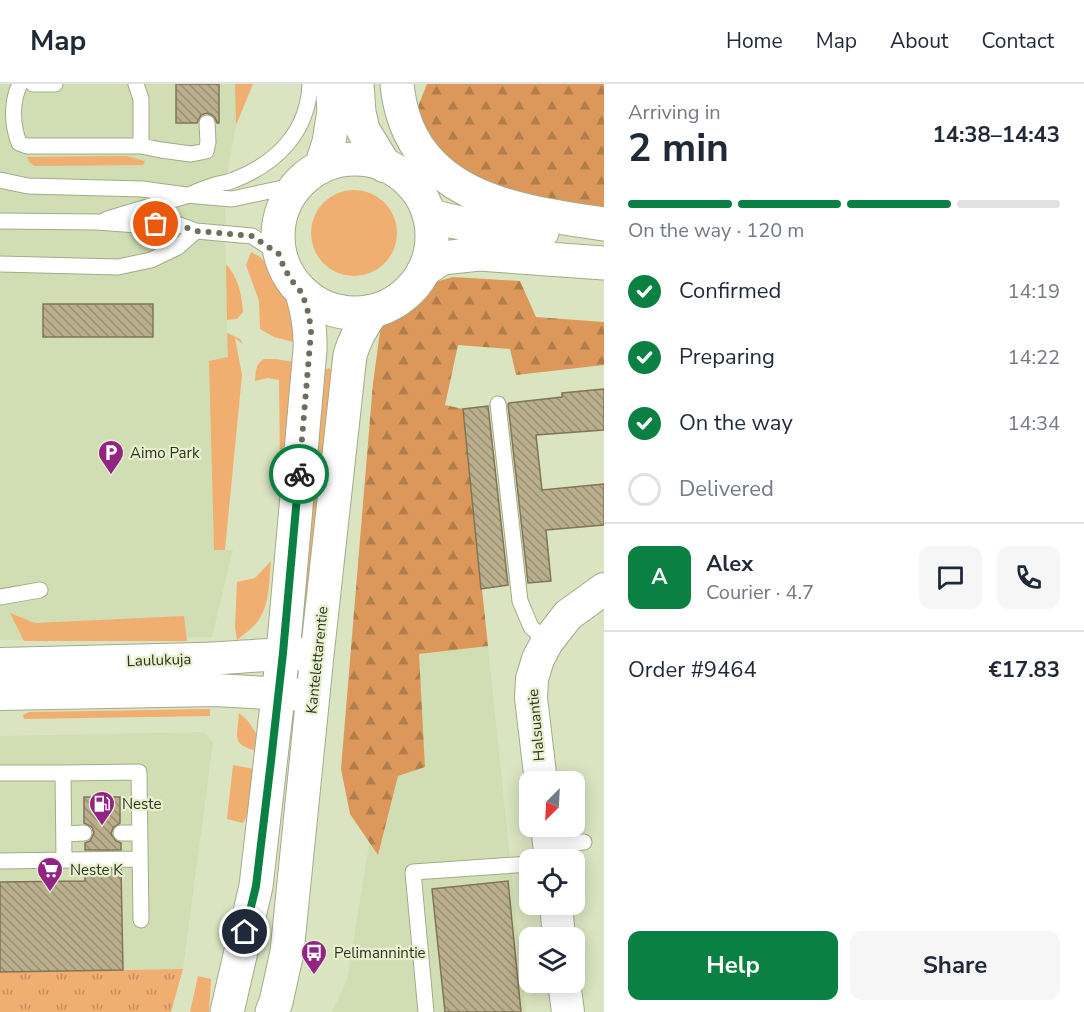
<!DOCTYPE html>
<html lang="en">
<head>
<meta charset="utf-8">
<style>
  :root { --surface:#fff; --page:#f6f6f7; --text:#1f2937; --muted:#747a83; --line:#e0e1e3; --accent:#0b8043 }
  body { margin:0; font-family:"Nunito Sans",sans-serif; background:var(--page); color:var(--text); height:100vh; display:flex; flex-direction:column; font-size:22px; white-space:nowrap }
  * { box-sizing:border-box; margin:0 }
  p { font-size:20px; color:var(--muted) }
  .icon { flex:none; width:33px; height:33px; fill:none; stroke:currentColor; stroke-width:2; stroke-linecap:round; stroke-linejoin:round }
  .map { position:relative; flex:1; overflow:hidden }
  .sheet { display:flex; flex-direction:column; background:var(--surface); width:480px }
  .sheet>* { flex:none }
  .needle { width:39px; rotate:204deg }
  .controls { position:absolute; left:519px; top:687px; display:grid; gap:12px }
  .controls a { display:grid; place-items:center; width:66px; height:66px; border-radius:12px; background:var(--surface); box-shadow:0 3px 15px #0003; font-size:30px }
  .pin { position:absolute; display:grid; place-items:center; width:51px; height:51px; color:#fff; margin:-26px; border:3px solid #fff; border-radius:50%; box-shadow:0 2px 6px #0007 }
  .courier { position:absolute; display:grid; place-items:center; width:60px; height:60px; margin:-30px; border:4px solid #0b8043; border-radius:50%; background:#fff; color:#222; box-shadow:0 2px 8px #0007 }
  .overview em { font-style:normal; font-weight:700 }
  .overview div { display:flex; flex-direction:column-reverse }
  .overview { display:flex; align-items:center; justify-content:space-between; height:102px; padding:0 24px }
  h1 { font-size:39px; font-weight:700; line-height:45px }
  .bar { display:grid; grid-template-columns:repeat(4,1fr); gap:9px 6px; align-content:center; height:72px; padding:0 24px }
  .bar i { height:8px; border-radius:4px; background:var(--line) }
  .bar .current { background:var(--accent) }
  .bar p { grid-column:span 4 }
  .line { display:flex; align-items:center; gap:15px; padding:0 24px; border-top:2px solid var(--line) }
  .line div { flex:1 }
  .round { display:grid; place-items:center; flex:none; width:63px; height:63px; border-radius:12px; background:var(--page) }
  ol { padding:0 24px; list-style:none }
  li { display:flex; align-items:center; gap:18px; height:66px }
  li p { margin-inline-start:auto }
  li .icon { padding:6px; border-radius:50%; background:var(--accent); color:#fff; stroke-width:4 }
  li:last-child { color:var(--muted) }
  li i { width:33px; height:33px; border:3px solid var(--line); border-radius:50% }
  .action { display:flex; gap:12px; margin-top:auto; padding:12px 24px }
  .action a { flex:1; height:69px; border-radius:12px; background:var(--accent); color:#fff; font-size:24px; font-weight:700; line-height:69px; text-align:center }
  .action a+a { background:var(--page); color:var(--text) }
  header { display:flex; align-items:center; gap:36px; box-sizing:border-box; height:84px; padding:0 30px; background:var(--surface); border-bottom:2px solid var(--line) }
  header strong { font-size:28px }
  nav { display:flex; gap:33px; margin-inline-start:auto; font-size:21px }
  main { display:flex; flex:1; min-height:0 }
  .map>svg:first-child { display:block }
</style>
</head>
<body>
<header>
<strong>Map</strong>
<nav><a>Home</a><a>Map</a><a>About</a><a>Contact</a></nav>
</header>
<main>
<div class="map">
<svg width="604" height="928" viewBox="0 0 604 928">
  <defs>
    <pattern id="forest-firs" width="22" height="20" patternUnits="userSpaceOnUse" patternTransform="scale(1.5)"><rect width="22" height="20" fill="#dc985a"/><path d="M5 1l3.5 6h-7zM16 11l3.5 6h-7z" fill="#b37d4a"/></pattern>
    <pattern id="park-tufts" width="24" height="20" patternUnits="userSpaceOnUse" patternTransform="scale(1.5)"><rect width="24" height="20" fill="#f0ae71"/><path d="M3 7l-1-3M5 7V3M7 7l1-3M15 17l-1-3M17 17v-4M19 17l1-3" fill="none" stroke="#c38e5d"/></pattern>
    <pattern id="building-back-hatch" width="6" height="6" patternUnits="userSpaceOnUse" patternTransform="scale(1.5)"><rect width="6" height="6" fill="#baaf8d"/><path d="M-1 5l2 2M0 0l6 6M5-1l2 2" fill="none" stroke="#988f73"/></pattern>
  </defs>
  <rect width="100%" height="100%" fill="#dae4c1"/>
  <path fill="#d1deb3" d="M0,0H235L236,41L225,102L227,252L235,254L214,466H233L212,553L0,556Z
    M486,544L526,928H332L347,896L403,552Z
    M203,648L213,658L183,885L0,888V652Z"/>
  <path fill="#f0ae71" d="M235,0H253L236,41Z
    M126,72L145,77L143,81L35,82L29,78L27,73Z
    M311 149a43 43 0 1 1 86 0a43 43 0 1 1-86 0Z
    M251,168L260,173L266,179L283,206L294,219L297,259L274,253L260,245L259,217L246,181Z
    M226,180C238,193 242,211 243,228L237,235L227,236Z
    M227,249L240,255L243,260L235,254L242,291L225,466H214L209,277L228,273Z
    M264,275H275L301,279L280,379L279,296L268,294L255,297C256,288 255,280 264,275Z
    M329,284L332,287L310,521L305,524H297L322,287Z
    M271,477C269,497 270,520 258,537C252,545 244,550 237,556L235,543L237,498L255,494Z
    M10,529L35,539L184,532L187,557H24Z
    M210,625V632L24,635L23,631L29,628Z
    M239,629L248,637L261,657V668C231,661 237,656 239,629Z
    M233,681L259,686L251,723L243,739L227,735Z
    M198,892L211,895L209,928H190Z"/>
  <path fill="url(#forest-firs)" d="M427,0H604V127L514,113L458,87L431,55L417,25Z
    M453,193L520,197L536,233L604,238V281L516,291L510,265L458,261L445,321L463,325L488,562L419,570L425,683L398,692L378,771L350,730L341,685L373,299L380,248L382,239L388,234L419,215L432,199Z"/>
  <path fill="url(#park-tufts)" d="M183,885L171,928H0V888Z"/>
  <path fill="url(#building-back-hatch)" stroke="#807555" stroke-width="1.5" d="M176,0H219V39H217L215,34L212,31L207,29L201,31L197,39H176Z
    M43,220H153V253H43Z
    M604,305V346L536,351L542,406L604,400V441L546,446L551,497L528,499L508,320L509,319L562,313V309Z
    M488,322L508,501L481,505L463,325Z
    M84,713H120V739L113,744L111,750L116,757L121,759V766H85V759L90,757L94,749L92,743L84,739Z
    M121,785L123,886L0,888V798L85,797V786Z
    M508,797L521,928H445L432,805Z"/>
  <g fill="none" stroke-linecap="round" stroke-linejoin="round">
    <defs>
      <path id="lane" d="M20,0C11,18 12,40 19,59L27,62H141L161,66L191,70L206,67L208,58L207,39
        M33,0H55
        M136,0L141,15V62
        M0,96L28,102L142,105L186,111L232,115L297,101
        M105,136C132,127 159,120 186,112C195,109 203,104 212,102C219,99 227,99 234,96C277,79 308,48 310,0
        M1,137L97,138L137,141L174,139L196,147L252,152L279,170
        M0,180L118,183L151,176L178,163L196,147
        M498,320L520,517L531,543L547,558
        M0,513L40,506
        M0,689H63L64,776
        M63,689L139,688L141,836
        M121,749H140
        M64,750L84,749
        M549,762L584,758
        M0,777L140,775
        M426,928L413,788L530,780"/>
      <path id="street" d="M0,580C66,578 133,577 199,575C236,574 273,569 310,570
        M0,610L215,606L305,611
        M541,698L531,614L532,595L538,575L547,558L568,531L604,505
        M547,742L551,776
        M556,820L559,854
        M564,898L568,928"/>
      <path id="secondary" d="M357,0L359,28L363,46L385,82
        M278 152a77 77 0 1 1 154 0a77 77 0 1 1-154 0Z
        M321,83L329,58L334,27L332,0
        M227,928L256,802L283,569L310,266C311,245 308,229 302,209
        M272,928L276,918L287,868L317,571L350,271C355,254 362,242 372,228"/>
      <path id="highway" d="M397,0C408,113 513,127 604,140
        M429,131C465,143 504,144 542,148
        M424,186L442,174L479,170L604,179"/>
    </defs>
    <use href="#lane" stroke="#a2ab8a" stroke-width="17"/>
    <use href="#street" stroke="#a2ab8a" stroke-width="34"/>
    <use href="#secondary" stroke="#a2ab8a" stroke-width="35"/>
    <use href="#highway" stroke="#a2ab8a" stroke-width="35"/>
    <use href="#lane" stroke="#fff" stroke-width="15"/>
    <use href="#street" stroke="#fff" stroke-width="32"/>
    <use href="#secondary" stroke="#fff" stroke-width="33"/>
    <use href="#highway" stroke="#fff" stroke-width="33"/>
  </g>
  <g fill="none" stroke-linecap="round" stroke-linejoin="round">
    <path stroke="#6a705b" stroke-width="6" stroke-dasharray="0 10.8" d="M156,140L174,139L196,147L252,152L279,170L284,184L292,197L302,209L309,231L311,248L299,390"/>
    <path stroke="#0b8043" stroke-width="8" d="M245,848L256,802L271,677L283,569L299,390"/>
  </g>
  <defs>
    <symbol id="parking-pin" viewBox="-11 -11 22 30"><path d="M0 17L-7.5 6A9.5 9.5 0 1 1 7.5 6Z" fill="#942483" stroke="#e7f1ce"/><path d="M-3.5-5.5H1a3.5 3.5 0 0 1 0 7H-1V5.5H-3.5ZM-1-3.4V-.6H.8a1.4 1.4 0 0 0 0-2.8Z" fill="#fff"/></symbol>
    <symbol id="fuel-pin" viewBox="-11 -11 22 30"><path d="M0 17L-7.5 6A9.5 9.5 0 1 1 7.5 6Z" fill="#942483" stroke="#e7f1ce"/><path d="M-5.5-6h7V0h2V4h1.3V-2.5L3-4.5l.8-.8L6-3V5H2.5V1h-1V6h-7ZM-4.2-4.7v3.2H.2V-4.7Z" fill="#fff"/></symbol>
    <symbol id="supermarket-pin" viewBox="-11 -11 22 30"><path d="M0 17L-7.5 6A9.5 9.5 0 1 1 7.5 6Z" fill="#942483" stroke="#e7f1ce"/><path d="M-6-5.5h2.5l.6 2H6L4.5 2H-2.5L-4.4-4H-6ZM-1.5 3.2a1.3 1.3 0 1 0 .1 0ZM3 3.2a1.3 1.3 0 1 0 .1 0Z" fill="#fff"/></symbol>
    <symbol id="bus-pin" viewBox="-11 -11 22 30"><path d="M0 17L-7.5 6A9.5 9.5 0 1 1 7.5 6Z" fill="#942483" stroke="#e7f1ce"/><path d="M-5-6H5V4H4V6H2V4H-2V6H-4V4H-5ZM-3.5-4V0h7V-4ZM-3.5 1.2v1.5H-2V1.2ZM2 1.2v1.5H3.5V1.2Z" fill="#fff"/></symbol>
  </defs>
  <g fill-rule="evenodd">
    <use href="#parking-pin" x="96" y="354" width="30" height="40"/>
    <use href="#fuel-pin" x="87" y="705" width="30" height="40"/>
    <use href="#supermarket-pin" x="35" y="771" width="30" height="40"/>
    <use href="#bus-pin" x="299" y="854" width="30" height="40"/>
  </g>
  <g text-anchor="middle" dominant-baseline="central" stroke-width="4.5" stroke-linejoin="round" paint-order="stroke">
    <g font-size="15" fill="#2e3224" stroke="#e7f1ce" text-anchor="start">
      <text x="130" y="369">Aimo Park</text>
      <text x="122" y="720">Neste</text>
      <text x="70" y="786">Neste K</text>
      <text x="334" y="869">Pelimannintie</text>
    </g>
    <g font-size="15" fill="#2e3224" stroke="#e7f1ce">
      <text transform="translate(159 576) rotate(-2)">Laulukuja</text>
      <text transform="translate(317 576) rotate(-84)">Kantelettarentie</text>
      <text transform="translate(536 641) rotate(-95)">Halsuantie</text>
    </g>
  </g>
</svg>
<div class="controls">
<a><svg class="needle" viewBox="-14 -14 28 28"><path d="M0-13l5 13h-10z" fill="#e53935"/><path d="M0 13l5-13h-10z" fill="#747a83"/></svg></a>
<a><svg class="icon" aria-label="locate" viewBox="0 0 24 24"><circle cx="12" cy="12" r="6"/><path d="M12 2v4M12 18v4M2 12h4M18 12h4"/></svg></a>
<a><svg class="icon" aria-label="layers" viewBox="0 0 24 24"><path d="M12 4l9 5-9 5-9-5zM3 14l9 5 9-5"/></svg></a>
</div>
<div class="pin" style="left:156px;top:140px;background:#ea580c"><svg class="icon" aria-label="bag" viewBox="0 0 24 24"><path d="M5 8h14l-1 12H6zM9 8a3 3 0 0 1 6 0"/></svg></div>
<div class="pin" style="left:245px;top:848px;background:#1f2937"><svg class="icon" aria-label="home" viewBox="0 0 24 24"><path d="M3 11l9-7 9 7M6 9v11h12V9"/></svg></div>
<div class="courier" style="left:299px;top:390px"><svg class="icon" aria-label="bike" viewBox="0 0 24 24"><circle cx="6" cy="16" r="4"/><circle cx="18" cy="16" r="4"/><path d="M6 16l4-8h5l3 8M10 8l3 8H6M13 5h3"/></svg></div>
</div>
<section class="sheet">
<div class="overview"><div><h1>2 min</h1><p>Arriving in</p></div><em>14:38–14:43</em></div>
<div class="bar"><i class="current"></i><i class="current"></i><i class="current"></i><i></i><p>On the way · 120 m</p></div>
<ol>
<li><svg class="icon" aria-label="check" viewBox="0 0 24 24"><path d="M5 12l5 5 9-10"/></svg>Confirmed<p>14:19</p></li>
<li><svg class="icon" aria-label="check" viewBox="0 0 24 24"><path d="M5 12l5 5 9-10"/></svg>Preparing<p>14:22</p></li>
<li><svg class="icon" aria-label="check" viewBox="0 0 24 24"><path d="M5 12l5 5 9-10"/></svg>On the way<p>14:34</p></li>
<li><i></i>Delivered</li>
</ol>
<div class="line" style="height:108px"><b class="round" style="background:var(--accent);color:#fff">A</b><div><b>Alex</b><p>Courier · 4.7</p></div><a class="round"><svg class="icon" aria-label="chat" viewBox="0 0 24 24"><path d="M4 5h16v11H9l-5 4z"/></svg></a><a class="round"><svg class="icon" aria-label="phone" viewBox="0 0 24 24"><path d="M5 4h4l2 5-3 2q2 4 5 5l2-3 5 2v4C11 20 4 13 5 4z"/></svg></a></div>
<div class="line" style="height:78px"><div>Order #9464</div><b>€17.83</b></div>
<div class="action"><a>Help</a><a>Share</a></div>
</section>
</main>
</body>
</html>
